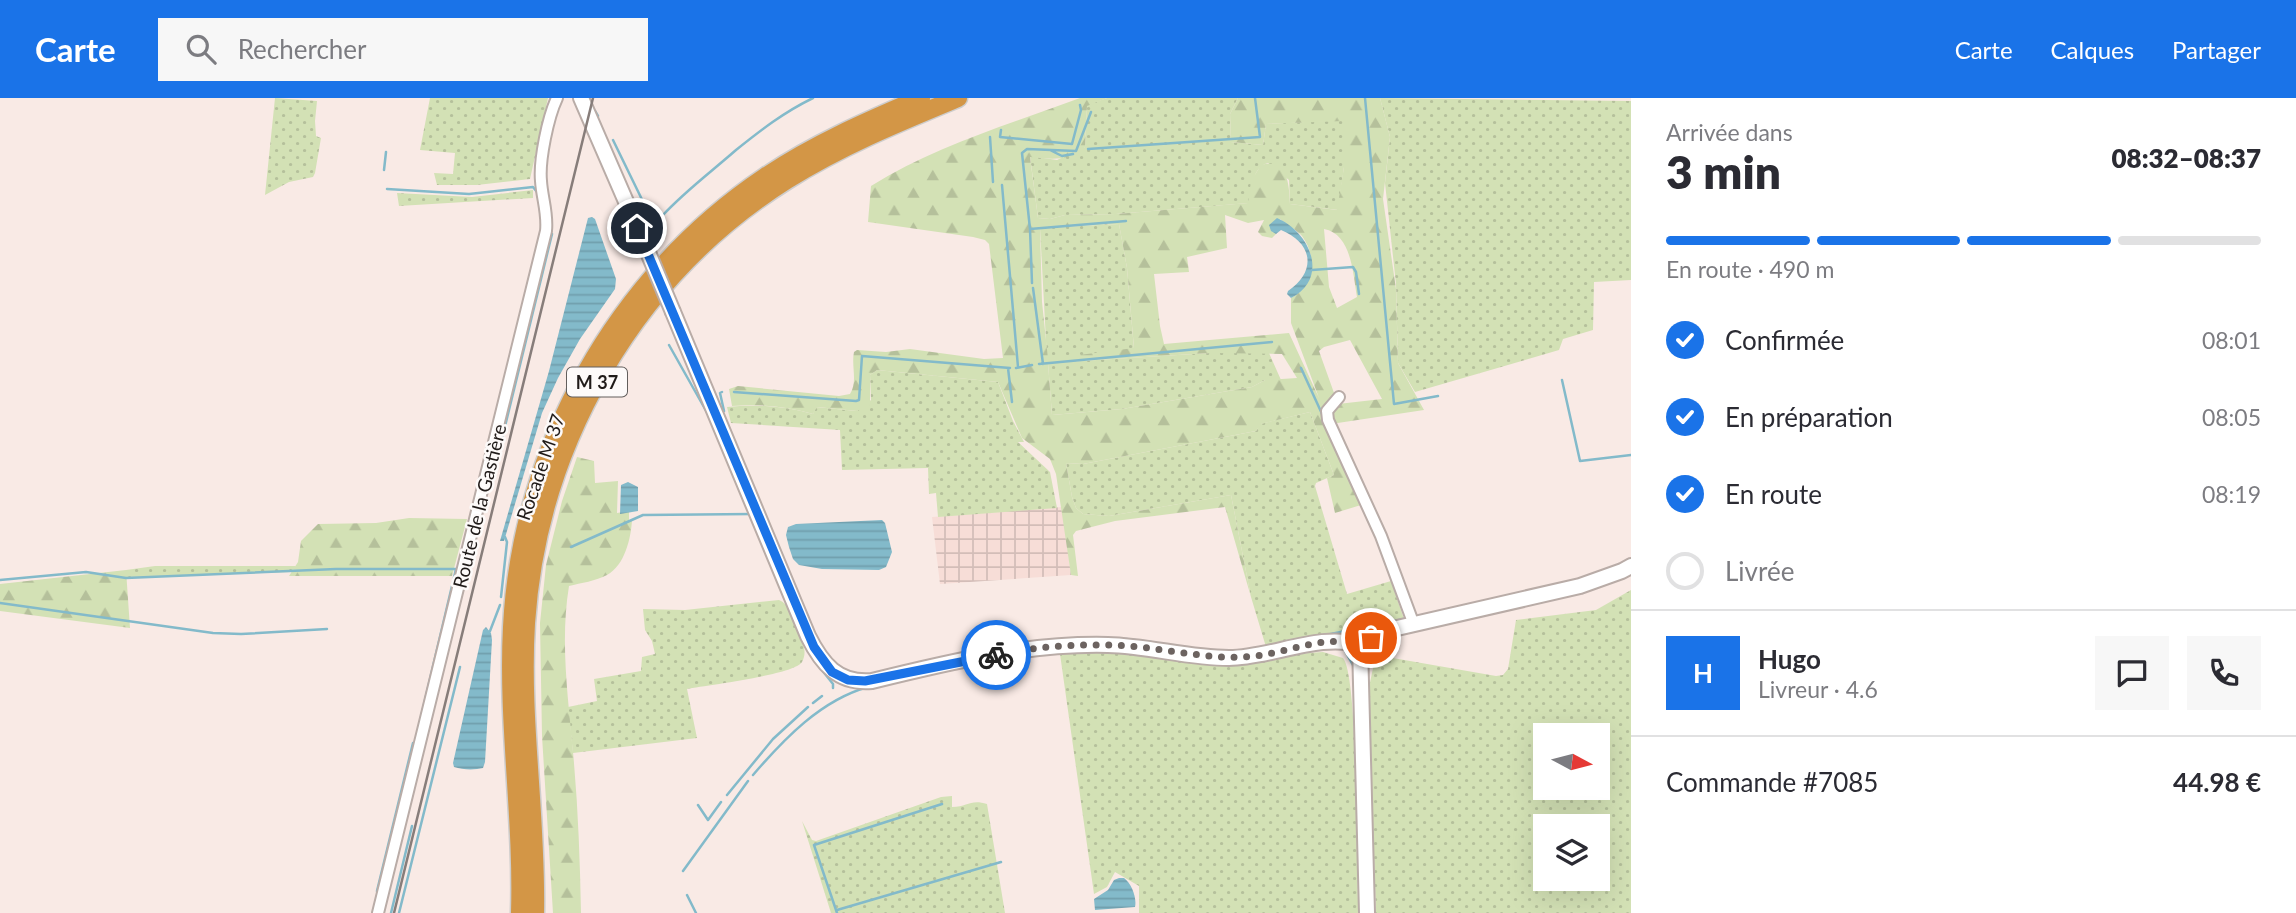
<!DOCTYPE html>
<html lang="fr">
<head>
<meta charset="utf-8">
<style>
  :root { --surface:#fff; --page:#f7f7f7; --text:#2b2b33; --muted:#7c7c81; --line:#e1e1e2; --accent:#1a73e8 }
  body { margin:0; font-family:Lato,sans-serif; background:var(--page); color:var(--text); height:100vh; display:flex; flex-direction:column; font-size:26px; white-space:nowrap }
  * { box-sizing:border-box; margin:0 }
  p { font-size:23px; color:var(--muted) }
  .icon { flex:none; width:38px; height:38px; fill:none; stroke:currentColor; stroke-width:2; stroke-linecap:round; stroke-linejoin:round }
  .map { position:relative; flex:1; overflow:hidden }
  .sheet { display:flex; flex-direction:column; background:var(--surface); width:665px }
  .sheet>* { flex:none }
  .needle { width:46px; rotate:97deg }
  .controls { position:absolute; left:1533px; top:625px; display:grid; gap:14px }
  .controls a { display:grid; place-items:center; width:77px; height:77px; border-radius:0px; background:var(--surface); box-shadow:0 7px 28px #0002; font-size:35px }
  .pin { position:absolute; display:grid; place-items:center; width:60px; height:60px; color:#fff; margin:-30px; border:4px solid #fff; border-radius:50%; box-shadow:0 2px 7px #0007 }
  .courier { position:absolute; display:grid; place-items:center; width:70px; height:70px; margin:-35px; border:5px solid #1a73e8; border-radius:50%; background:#fff; color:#222; box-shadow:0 2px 9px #0007 }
  .head em { font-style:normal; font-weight:800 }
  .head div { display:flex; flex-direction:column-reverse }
  .head { display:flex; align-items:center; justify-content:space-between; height:119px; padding:0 35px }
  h1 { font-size:46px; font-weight:800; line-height:52px }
  .bar { display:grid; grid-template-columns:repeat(4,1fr); gap:10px 7px; align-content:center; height:84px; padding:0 35px }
  .bar i { height:9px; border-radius:5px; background:var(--line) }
  .bar .on { background:var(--accent) }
  .bar p { grid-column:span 4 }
  .line { display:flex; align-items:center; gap:18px; padding:0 35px; border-top:2px solid var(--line) }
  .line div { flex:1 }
  .round { display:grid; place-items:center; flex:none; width:74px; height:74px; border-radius:0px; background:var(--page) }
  ol { padding:0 35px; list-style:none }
  li { display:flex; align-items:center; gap:21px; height:77px }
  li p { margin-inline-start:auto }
  li .icon { padding:7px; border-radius:50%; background:var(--accent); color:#fff; stroke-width:4 }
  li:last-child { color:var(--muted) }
  li i { width:38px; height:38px; border:4px solid var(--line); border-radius:50% }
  header { display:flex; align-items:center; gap:42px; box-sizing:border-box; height:98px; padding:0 35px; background:var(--accent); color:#fff }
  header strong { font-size:33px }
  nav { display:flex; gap:38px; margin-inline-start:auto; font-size:24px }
  .search { width:490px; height:63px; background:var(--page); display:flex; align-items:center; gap:18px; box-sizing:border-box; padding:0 24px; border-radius:0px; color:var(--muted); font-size:26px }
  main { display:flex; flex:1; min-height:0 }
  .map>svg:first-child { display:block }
</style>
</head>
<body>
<header>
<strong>Carte</strong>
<div class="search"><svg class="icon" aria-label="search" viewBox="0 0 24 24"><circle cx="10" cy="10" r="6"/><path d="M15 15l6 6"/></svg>Rechercher</div>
<nav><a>Carte</a><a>Calques</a><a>Partager</a></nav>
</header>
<main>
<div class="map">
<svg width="1631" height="815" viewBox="0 0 1631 815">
  <defs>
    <pattern id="industrial-grid" width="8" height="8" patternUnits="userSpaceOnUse" patternTransform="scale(1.75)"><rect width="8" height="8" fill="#f7ddd7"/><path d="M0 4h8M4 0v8" fill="none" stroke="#d3bdb8"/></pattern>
    <pattern id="grass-dots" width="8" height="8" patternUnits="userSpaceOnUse" patternTransform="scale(1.75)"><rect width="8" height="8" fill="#d3e1b5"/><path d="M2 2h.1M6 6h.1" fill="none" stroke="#b5c09b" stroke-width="1.8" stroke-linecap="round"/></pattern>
    <pattern id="forest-firs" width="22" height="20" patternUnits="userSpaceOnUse" patternTransform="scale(1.75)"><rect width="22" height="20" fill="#d3e1b5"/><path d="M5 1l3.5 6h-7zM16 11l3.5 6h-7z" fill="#b5c09b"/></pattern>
    <pattern id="water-rules" width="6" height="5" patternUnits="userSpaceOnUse" patternTransform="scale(1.75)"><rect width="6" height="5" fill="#83baca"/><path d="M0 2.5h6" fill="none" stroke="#719fad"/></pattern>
  </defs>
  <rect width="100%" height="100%" fill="#f9eae5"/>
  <path fill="url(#industrial-grid)" d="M1062,409L1071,477L940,486L932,419Z"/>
  <path fill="url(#grass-dots)" fill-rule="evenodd" d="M275,0L317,3L315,23L316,38L321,40L315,75L313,79L289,84L265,97Z
    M430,0H548L530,81L477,87H437L434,75L453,76L455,55L420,52Z
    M1107,0H1238L1230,16L1231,44L1263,47L1266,26L1344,22V69L1338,112L1290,106L1289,82L1268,65C1252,69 1252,91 1249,105L1116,116L1065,117L1050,121L1038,120L1030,58L1057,62L1085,49L1087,7Z
    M1380,0L1631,3V182L1594,184L1593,232L1563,241L1559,252L1415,294L1398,265L1396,186L1385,85L1390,39Z
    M533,92V100L399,108L397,95L472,99Z
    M1119,126L1127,170L1134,251L1047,262L1040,130Z
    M1210,255H1269L1281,282H1265L1252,289L1122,311L1052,317L1048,265Z
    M877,272L998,284L1013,323L1024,344H1018L1050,374L1057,410L938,419L936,395L929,396L928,370L842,372L840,332L731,325L727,309C756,306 785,308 813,316L816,309L857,313L871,302L870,277Z
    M1310,314L1334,377L1316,385L1315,388L1347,496L1391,483L1404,521L1266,549L1251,499L1231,397L1109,418L1083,416L1076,410L1072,399L1066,365L1083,366L1256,333L1260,326Z
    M155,468H296L292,474L126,480V472Z
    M1631,492V815H1376L1368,594L1376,556L1379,552L1387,559L1496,578L1503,577L1508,571L1516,522L1596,512ZM1545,637H1598V690H1545ZM1545,728H1598V780H1545Z
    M779,502C790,506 793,522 798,533C802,543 808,553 802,564C794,577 707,587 687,591L697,640L573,655L568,609L597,603L594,581L641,573L642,559L655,556L652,543L645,532L643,511L685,512Z
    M1101,553L1126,554L1233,568L1308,555L1323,554L1343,560C1358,576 1357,768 1358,803H1362V815H1139V788L1115,774L1107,789L1094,796L1060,556Z
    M952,698V709C968,709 970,701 987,706L1005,815H831L802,723L812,742L816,743L941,699Z"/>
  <path fill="url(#forest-firs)" fill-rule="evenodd" d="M1080,0H1107L1087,8L1085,49C1068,64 1051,61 1030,59L1038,120L1050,121L1065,117L1116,116L1248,105L1251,83L1261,67C1288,60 1289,86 1290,106L1337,112L1344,69V23L1266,26L1263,47L1231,44L1230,16L1238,0H1380L1390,39L1383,101L1396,191L1398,265L1424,312L1331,326L1361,407L1335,415L1327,380L1334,377L1310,314L1261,326L1256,333L1083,366L1066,365L1072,399L1076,410L1083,416L1109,418L1231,397L1251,499L1225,409L1115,423L1076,433L1073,437L1078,478L1071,477L1056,376L1050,361L1022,340L998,284L877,272L870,277V307L857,313L817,309L813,316C787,308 759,306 732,308L729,291L738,288L839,298L850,296C858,284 851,268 854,254L857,252L886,254L910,251L984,261L1003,260L989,146L985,142L973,139L868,124L871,88C935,48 1010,26 1080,0ZM1225,117L1248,125L1264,122L1258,134L1262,138L1272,140L1276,136L1271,132L1280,121C1286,126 1298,133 1302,138C1317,158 1315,188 1291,200V225L1319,300L1289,235L1164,246L1160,228L1154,176L1189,174L1187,159L1227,150ZM1119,126L1127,170L1134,250L1048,261L1042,204L1040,130ZM1324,131C1352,136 1353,177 1357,199L1337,210L1329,189ZM1350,242L1382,301L1338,306L1319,253L1324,249ZM1210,255L1282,256L1297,280L1265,282L1252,289L1122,311L1052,317L1048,265Z
    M577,359L594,363L595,385L618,383L617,415L629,413V423L632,422C631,440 625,467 607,477C596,483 581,485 569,488C560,543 568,598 573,654C578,707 580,761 581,815H553L542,638L540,525L546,467L562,403Z
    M409,420L467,421L452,478H289L298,464L301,443L318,426L376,425Z
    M126,472L130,530L0,513V486Z"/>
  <path fill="url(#water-rules)" d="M592,119L595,121L616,181L615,191L580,241L558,280L542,315L504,443H500L549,273L588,120Z
    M1277,120C1310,134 1330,180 1291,200L1287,196L1288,193C1317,173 1313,145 1281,132L1276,136L1271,133L1269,127Z
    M628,384L638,389V413L620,416L621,387Z
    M882,422L885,425L892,454L886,469L879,472L822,471L799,467L793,461L789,449L786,437L788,429L796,426Z
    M486,529L491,535L492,542L485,664L483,670C475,672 463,672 454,669L453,665L483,532Z
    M1119,780H1124C1132,786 1137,800 1135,809L1095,812L1094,801L1108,792L1114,782Z"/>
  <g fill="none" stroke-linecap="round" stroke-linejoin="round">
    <path stroke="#83baca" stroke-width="2.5" d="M1365,0L1394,306L1438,298
      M595,13L598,18
      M1091,14L1076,53L1027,51L1022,55L1030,131L1126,123
      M1001,32L1000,39L1072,46L1081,12L1080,7
      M990,39L993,84
      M613,42L650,118
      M1088,51L1260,39L1255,0
      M1050,52L1062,58L1073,56
      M384,72L386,54
      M1002,87L1018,269
      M387,91L469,96L533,89L537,94
      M662,118C685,93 711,74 736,52C761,32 784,14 813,0
      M1030,131L1032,185
      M1312,172L1353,169L1356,174L1359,196
      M1033,190L1043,266
      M669,247L709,318
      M1039,266L1272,244
      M1008,270L1012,304
      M1016,270L1032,267
      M1301,270L1323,318
      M1562,282L1580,363L1631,357
      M722,294L720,295L724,313
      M734,294L856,303L859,302L862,258L1010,270
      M496,365L552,136
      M571,449L643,417L753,416
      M0,482L86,474L126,480L336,471H456L421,619
      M501,499L507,444L505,439
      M0,505L213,535L241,536L327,531
      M490,533L500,507
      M1321,538L1404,521
      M1126,541L1151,544
      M1344,551L1354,569
      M814,562L833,586V590
      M813,605L822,598
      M753,677C784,641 821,602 868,589
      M727,697L773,641L808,609
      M698,707L708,722L721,704
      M683,773L748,683
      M377,793L413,645
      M687,797L696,815
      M837,812L1001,764
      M391,815L412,728
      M399,815L460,569
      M837,815L814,747L942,706"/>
    <defs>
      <path id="minor" d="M1339,299L1327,313L1328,322L1381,438L1414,527
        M378,815L546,133C548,115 542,100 541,83C539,62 548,19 557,0"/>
      <path id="tertiary" d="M581,0L647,152
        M673,214L808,538C822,566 838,586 872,583C949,564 1028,545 1108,547C1149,548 1188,560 1229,560C1271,560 1321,534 1360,547
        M1360,547L1384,533L1580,488L1622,473L1631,468
        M1360,547L1367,815"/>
      <path id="trunk" d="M520,815C523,720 507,625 512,529C521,350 616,179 765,79C814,46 867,23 921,0
        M535,815C537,718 520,621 526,525C538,346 634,178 787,82C841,48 900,24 958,0"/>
    </defs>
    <use href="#minor" stroke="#b9aca7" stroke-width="14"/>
    <use href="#tertiary" stroke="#b9aca7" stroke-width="18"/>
    <use href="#trunk" stroke="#cecdcc" stroke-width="21"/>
    <use href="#minor" stroke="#fff" stroke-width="10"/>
    <use href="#tertiary" stroke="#fff" stroke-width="14"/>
    <use href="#trunk" stroke="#d39646" stroke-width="18"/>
    <path stroke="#877d7a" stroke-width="2.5" d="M394,815L593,0"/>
    <defs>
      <path id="tertiary-bridge" d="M647,152L673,214"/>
    </defs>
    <use href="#tertiary-bridge" stroke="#b9aca7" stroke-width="18" stroke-linecap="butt"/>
    <use href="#tertiary-bridge" stroke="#fff" stroke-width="14"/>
  </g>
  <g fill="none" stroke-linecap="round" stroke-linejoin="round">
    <path stroke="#6c6360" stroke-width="7" stroke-dasharray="0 12.6" d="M996,557C1039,548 1084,545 1128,548C1171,551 1212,563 1255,558C1290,554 1326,536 1360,547L1371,540"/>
    <path stroke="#1a73e8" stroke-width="9" d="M637,130L814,549L832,574L848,582L865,583L996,557"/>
  </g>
  <g text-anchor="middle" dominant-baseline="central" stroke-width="5" stroke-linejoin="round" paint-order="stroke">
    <rect fill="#fdfaf9" stroke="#625e5c" stroke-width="2" x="567" y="269.5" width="60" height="29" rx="5"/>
    <g font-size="18" font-weight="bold" fill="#201b19">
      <text x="597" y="284">M 37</text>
    </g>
    <g font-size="19" fill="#201b19" stroke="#fdfaf9">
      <text transform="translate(540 369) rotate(-71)">Rocade M 37</text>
      <text transform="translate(479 408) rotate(-76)">Route de la Gastière</text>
    </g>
  </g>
</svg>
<div class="controls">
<a><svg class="needle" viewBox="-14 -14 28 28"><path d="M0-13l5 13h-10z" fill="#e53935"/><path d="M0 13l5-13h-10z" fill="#7c7c81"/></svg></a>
<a><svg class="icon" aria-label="layers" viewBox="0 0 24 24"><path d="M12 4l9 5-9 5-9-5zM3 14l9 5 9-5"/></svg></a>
</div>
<div class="pin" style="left:1371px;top:540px;background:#ea580c"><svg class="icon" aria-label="bag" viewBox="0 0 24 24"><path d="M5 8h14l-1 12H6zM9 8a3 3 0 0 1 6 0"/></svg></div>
<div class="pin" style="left:637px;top:130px;background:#1f2937"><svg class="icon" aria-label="home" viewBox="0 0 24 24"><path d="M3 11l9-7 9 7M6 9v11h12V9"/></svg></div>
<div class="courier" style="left:996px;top:557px"><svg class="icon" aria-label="bike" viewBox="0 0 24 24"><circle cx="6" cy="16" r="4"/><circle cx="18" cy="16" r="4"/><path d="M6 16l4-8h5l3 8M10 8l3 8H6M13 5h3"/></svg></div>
</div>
<section class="sheet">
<div class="head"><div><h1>3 min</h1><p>Arrivée dans</p></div><em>08:32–08:37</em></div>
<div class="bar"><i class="on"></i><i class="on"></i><i class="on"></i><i></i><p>En route · 490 m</p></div>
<ol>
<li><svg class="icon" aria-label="check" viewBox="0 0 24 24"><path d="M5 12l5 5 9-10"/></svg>Confirmée<p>08:01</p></li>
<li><svg class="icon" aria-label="check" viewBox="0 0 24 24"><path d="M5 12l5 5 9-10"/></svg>En préparation<p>08:05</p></li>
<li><svg class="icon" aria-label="check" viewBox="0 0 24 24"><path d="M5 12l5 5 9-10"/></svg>En route<p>08:19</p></li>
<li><i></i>Livrée</li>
</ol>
<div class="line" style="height:126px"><b class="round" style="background:var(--accent);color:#fff">H</b><div><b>Hugo</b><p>Livreur · 4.6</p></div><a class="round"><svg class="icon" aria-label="chat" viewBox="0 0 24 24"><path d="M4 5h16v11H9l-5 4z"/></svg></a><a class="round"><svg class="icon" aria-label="phone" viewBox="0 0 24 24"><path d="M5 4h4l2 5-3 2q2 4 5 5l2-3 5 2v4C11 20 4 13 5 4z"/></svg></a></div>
<div class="line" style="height:91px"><div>Commande #7085</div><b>44.98 €</b></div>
</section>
</main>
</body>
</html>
